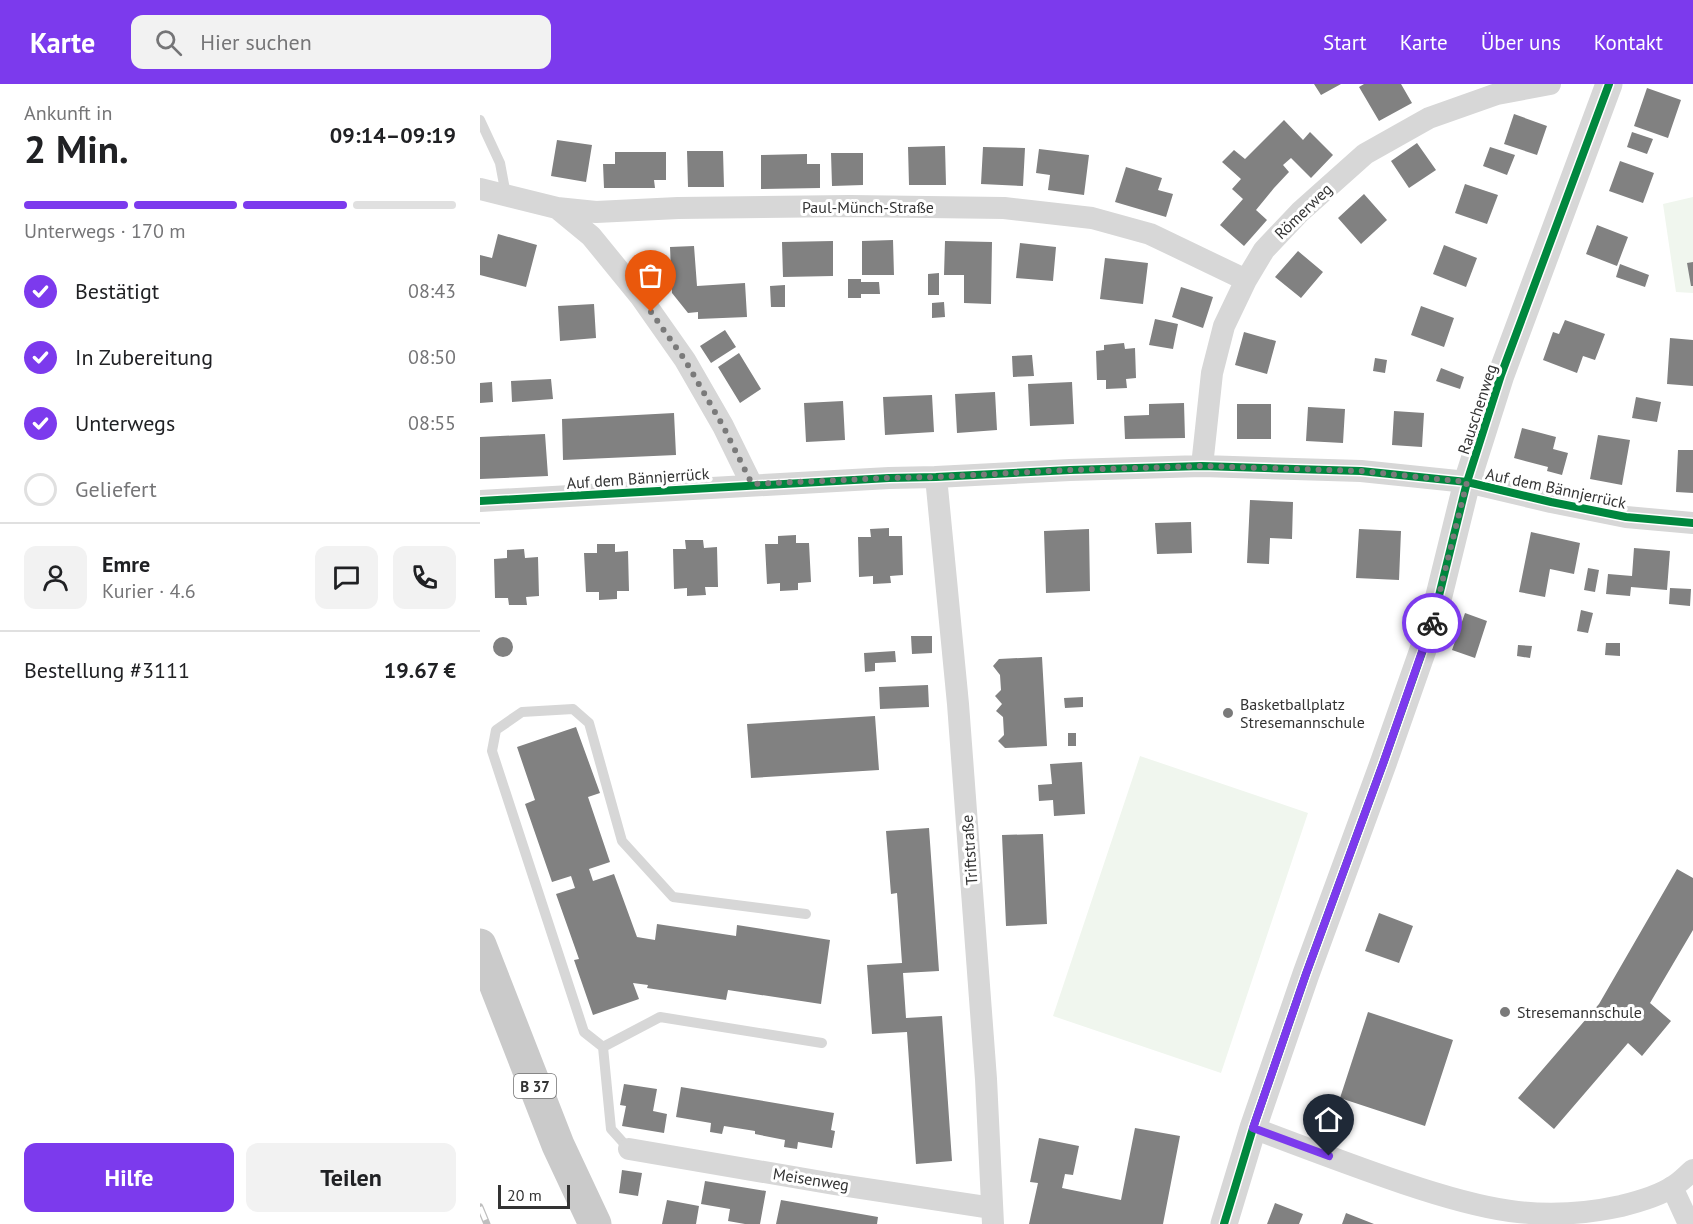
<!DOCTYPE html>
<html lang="de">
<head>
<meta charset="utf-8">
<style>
  :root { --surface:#fff; --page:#f2f2f2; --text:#202124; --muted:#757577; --line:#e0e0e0; --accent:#7c3aed }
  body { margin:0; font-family:"PT Sans",sans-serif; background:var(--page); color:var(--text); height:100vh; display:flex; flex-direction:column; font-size:22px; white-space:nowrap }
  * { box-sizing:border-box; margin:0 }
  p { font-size:20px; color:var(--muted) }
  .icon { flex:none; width:33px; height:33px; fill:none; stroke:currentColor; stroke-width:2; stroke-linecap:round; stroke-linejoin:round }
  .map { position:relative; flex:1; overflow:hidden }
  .panel { display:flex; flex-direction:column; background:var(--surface); width:480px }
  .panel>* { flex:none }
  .scale { position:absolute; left:18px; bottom:15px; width:72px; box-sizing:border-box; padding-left:6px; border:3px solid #333; border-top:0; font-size:16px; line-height:21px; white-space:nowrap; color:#333; -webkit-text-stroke:4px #fff; paint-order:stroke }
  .pin { position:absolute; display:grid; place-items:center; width:51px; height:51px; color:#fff; margin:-62px -26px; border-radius:50% 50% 50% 0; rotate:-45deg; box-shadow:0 0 6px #0007 }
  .pin .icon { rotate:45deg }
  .courier { position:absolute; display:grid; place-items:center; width:60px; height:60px; margin:-30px; border:4px solid #7c3aed; border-radius:50%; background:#fff; color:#222; box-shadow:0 2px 8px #0007 }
  .headline em { font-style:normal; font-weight:700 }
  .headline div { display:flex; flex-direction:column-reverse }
  .headline { display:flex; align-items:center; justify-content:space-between; height:102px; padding:0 24px }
  h1 { font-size:39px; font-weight:700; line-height:45px }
  .bar { display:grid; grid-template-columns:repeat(4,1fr); gap:9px 6px; align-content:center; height:72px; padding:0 24px }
  .bar i { height:8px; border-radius:4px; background:var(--line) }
  .bar .active { background:var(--accent) }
  .bar p { grid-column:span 4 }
  .line { display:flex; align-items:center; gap:15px; padding:0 24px; border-top:2px solid var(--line) }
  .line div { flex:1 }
  .round { display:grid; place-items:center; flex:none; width:63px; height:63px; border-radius:12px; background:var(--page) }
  ol { padding:0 24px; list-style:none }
  li { display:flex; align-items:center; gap:18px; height:66px }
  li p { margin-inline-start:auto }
  li .icon { padding:6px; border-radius:50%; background:var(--accent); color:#fff; stroke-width:4 }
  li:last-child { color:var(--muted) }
  li i { width:33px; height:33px; border:3px solid var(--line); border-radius:50% }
  .primary-button { display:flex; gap:12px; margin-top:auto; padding:12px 24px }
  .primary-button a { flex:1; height:69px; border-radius:12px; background:var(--accent); color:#fff; font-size:24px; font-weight:700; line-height:69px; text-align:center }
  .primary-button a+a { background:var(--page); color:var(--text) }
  header { display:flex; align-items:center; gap:36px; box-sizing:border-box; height:84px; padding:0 30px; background:var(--accent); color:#fff }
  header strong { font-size:28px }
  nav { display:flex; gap:33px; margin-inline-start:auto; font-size:21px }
  .search { width:420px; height:54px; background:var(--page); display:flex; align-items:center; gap:15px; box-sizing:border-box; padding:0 21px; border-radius:12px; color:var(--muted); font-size:22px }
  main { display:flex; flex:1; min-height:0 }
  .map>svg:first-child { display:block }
</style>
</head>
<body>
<header>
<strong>Karte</strong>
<div class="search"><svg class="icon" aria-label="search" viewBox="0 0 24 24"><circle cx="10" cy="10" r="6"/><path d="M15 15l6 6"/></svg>Hier suchen</div>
<nav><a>Start</a><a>Karte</a><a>Über uns</a><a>Kontakt</a></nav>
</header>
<main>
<section class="panel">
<div class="headline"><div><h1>2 Min.</h1><p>Ankunft in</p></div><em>09:14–09:19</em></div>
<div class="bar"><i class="active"></i><i class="active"></i><i class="active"></i><i></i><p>Unterwegs · 170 m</p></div>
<ol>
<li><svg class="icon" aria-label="check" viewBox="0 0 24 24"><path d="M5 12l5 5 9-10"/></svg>Bestätigt<p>08:43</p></li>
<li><svg class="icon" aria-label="check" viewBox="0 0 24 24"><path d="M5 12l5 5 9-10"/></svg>In Zubereitung<p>08:50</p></li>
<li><svg class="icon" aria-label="check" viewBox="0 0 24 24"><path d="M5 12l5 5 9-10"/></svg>Unterwegs<p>08:55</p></li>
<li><i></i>Geliefert</li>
</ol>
<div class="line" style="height:108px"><a class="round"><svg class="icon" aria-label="person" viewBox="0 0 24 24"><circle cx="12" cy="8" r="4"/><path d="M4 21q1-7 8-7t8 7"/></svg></a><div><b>Emre</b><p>Kurier · 4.6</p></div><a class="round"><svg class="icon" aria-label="chat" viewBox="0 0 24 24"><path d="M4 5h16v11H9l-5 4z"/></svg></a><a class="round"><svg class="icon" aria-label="phone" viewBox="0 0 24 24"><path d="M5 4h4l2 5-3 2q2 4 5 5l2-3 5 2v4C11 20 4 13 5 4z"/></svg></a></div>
<div class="line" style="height:78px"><div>Bestellung #3111</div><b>19.67 €</b></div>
<div class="primary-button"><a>Hilfe</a><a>Teilen</a></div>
</section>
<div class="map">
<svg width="1213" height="1140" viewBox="0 0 1213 1140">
  <rect width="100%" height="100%" fill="#fff"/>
  <path fill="#f0f6ee" d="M1213,113V209L1196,208L1183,120Z
    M660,672L828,729L741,989L573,932Z"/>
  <path fill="#818181" d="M834,0H861L841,11Z
    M884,0H921L932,19L899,37L879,3Z
    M1167,4L1201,16L1188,54L1154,42Z
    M1034,30L1067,42L1057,71L1024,60Z
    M804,36L823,56L830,48L853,71L831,94L811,74L803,81L809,88L794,104L776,126L787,136L764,162L740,141L763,115L752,105L761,95L742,78L754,66L765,75Z
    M1152,48L1173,55L1167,70L1147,63Z
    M77,56L112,61L106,98L71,92Z
    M937,59L956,86L929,104L911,77Z
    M465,62L466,101H429L428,63Z
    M503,63L545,64L543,102L501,100Z
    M1010,63L1035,71L1027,91L1003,82Z
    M559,65L609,71L604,111L568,106L570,91L556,89Z
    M207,67H243L244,103H208Z
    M135,68H186V96H174L175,104H124L123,80H135Z
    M351,69H383V101L352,102Z
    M327,70V80H340V104L281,105V71Z
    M1140,77L1174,89L1163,119L1129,107Z
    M646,83L682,94L678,106L693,110L686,133L635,118Z
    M985,100L1018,111L1007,140L975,129Z
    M884,110L907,136L881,160L858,134Z
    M1117,141L1148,153L1137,182L1106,170Z
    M18,150L57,161L46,203L0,191V171L12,174Z
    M413,156L414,191H382V157Z
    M353,157V192L303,193L302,158Z
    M465,157L512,158L511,220L484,219V191H464Z
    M540,159L576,163L573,197L536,194Z
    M964,161L997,174L986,203L953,190Z
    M214,162L217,202L265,199L267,233L218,235V228L208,229L192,209L190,163Z
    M818,167L843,188L821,214L795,193Z
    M625,174L668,179L663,220L620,215Z
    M1213,178V202H1211L1207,179Z
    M1140,180L1169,191L1165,203L1136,193Z
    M459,189V211H448V190Z
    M368,195H381V198H399L400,210H381V214H368Z
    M305,201V223H291L290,202Z
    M701,203L733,213L723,244L692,233Z
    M464,218L465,233L452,234V219Z
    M114,220L116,254L80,257L78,222Z
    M941,222L974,234L964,263L931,251Z
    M675,235L698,240L693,265L669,261Z
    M1085,236L1125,250L1115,276L1103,272L1097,289L1063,276L1073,248L1079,250Z
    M245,246L256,263L231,279L220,262Z
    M764,248L796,257L787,290L755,281Z
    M1190,254L1213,256V302L1187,300Z
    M644,259L645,265L655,264L656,294L646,295L647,304L626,305V296H617L616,267L624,266V261Z
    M259,269L281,305L260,319L238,283Z
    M552,271L554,292L533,293L532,272Z
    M895,274L907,276L905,289L893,287Z
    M961,284L984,293L980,305L956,297Z
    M71,295L73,315L32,318L31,297Z
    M12,298L13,318L0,319V299Z
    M592,298L594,340L550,342L548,300Z
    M515,308L517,346L477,349L475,310Z
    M452,311L454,348L405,351L403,313Z
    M1156,313L1181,318L1177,338L1152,334Z
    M363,317L365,356L326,358L324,319Z
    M704,319L705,354L645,355L644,332L669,331V320Z
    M757,320H791V355H757Z
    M828,323L865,325L863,359L826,357Z
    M914,327L944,329L942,363L912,361Z
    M194,329L196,371L83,376L82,335Z
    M1042,344L1076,353L1073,365L1088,369L1082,391L1067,387L1068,383L1034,374Z
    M65,350L68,392L0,395V353Z
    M1118,351L1150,356L1142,401L1110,395Z
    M1198,366H1213V409L1196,408Z
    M770,416L813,418L812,455L790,454L789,480L767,479Z
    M711,438L712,469L677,470L675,439Z
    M409,444V452H422L423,491L410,492L411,499L393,500V492L379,493L378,453H391L390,445Z
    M609,445L610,507L566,509L564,447Z
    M879,445L921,447L919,496L876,494Z
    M1051,448L1100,459L1094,490L1070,485L1065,513L1039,508Z
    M316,451V459H329L331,498L318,499V506L300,507V499L287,500L285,460H298V452Z
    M205,456H223L224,464L237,463L238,503H225L226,511L207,512V504L194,505L193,465H206Z
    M117,460H135V468L148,467L149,507H137V515L119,516V508H106L104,469H117Z
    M1154,464L1190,467L1187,506L1151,503L1150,512L1126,510L1128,490L1152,492Z
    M44,465L45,474L58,473L59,512L46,513L47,521H29L28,514H15L14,475L27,474V466Z
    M1108,484L1119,486L1115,508L1104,506Z
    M1190,504L1211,505L1210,522L1189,520Z
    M1101,526L1113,529L1108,549L1097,547Z
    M985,529L1007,537L995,574L972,566Z
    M431,552H452V569L432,570Z
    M13 563a10 10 0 1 1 20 0a10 10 0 1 1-20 0Z
    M1126,559H1140V572L1125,571Z
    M1038,561L1052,562L1050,574L1037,572Z
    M415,567L416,578L395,579V587L385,588L384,569Z
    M562,573L567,662L525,664L518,657L524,651L523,633L516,627L522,620L515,612L521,606L520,591L513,582L519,575Z
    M448,601L449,623L400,625L399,603Z
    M603,613V623L585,624L584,614Z
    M395,632L399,686L271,694L267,640Z
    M96,643L120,709L108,713L130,778L109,785L113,797L134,790L157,853L175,856L177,840L256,852L257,841L350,856L341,920L248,906L246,916L167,904L168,901L153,899L159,915L113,931L94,876L99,875L76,810L95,804L91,792L72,798L45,720L55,716L37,663Z
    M588,649H596V662H588Z
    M602,678L605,730L574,732L573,716L559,717L558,701L572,700L570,680Z
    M449,744L459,887L423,889L426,934L462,932L472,1077L436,1080L427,948L392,950L387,881L422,879L417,809L411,810L406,747Z
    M563,750L567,840L526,842L522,751Z
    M1197,785L1213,794V846L1170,919L1191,937L1162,972L1148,959L1074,1045L1038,1014L1119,920Z
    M899,829L933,842L919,879L885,867Z
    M888,928L973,956L945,1042L860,1014Z
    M144,1000L177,1005L173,1027L187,1030L184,1049L142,1042L146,1022L140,1021Z
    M201,1003L354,1029L351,1046L355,1047L352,1064L318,1058L317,1065L304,1063L305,1056L275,1050V1047L244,1042L242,1050L230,1048L231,1039L196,1033Z
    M655,1044L700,1052L683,1140H549L558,1099L550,1098L559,1054L599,1062L593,1091L585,1090L582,1104L641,1116Z
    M142,1086L162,1089L158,1112L139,1109Z
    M225,1097L286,1107L280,1140H265L248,1137L250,1125L221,1120Z
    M187,1116L219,1122L216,1140H182Z
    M301,1116L398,1133L397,1140H296Z
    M795,1119L823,1130L819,1140H787Z
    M866,1129L894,1140H862Z"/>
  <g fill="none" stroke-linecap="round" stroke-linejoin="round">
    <path stroke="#d7d7d7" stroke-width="10" d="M0,36L20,79L26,111
      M123,963L104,948L12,667L16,646L42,628L93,625L109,639L142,757L193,813L326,830
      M149,1065L131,1045L123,963L180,933L342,959"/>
    <path stroke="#d7d7d7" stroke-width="22" d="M0,105L77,124L116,128L198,124L370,122L524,124L612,134L670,150L766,196
      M77,124L111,152L160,212L205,276L243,342L272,401
      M722,382L732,289L744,242L766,196L784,166L820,128L885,70L949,34L1017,10L1070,0
      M456,393L478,620L506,995L513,1140
      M0,417L409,394L456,393L590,386L722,382L881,387L987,398L1071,418L1146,433L1213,439
      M773,1044C823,1063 873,1082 923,1099C1000,1125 1059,1140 1141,1122C1157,1118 1179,1112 1192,1103C1200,1099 1207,1091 1213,1086
      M149,1065L354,1100L512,1124
      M1192,1103L1209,1140"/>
    <path stroke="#d7d7d7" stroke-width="27" d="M744,1140L773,1044L826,890L904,677L952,540L987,398L1021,291L1129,0"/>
    <path stroke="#cacaca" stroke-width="33" d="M0,861L78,1061L115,1140"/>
    <defs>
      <path id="rail" d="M0,1123L7,1140"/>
    </defs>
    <use href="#rail" stroke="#bebebe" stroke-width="7"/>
    <use href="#rail" stroke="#fff" stroke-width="4.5" stroke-dasharray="14" stroke-linecap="butt"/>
    <defs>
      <path id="cycleway" d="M0,417L409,394L456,393L590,386L722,382L881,387L987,398L1071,418L1146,433L1213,439
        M744,1140L773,1044L826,890L904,677L952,540L987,398L1021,291L1129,0"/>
    </defs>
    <use href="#cycleway" stroke="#fff" stroke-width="11"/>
    <use href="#cycleway" stroke="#00873e" stroke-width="8"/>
  </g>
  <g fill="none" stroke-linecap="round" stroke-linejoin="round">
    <path stroke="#7a7a7a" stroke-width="6" stroke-dasharray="0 10.8" d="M171,228L205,276L243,342L272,400L409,394L456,393L590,386L722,382L881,387L987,398L952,539"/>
    <path stroke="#7c3aed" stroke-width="8" d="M849,1072L773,1044L826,890L904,677L952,539"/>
  </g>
  <g fill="#7a7a7a" stroke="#fff" stroke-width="2">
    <circle cx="748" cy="629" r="6"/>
    <circle cx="1025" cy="928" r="6"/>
  </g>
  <g text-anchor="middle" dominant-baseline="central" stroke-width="6" stroke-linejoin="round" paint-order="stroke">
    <rect fill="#fff" stroke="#707070" stroke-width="1.5" x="34" y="990" width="42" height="24" rx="4.5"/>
    <g font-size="15" font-weight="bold" fill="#333">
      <text x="55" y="1002">B 37</text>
    </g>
    <g font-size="16" fill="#333" stroke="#fff">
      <text x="388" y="123">Paul-Münch-Straße</text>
      <text transform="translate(823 127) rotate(-44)">Römerweg</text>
      <text transform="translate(997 325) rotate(-72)">Rauschenweg</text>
      <text transform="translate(158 394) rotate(-4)">Auf dem Bännjerrück</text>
      <text transform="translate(1076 404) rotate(12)">Auf dem Bännjerrück</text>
      <text transform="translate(489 766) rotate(-94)">Triftstraße</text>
      <text transform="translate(331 1095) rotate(9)">Meisenweg</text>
    </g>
    <g font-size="16" fill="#333" stroke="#fff" text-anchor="start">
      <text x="760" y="620">Basketballplatz<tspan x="760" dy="18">Stresemannschule</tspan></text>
      <text x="1037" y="928">Stresemannschule</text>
    </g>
  </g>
</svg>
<div class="scale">20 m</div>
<div class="pin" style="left:171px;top:228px;background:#ea580c"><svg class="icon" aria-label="bag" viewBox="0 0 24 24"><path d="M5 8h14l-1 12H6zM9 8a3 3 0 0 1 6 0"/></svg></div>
<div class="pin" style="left:849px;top:1072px;background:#1f2937"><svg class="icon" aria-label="home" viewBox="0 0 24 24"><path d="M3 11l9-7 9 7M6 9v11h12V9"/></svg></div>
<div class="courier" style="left:952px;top:539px"><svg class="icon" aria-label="bike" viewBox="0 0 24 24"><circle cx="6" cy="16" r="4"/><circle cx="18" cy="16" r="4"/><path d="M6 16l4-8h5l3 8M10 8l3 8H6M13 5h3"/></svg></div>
</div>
</main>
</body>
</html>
